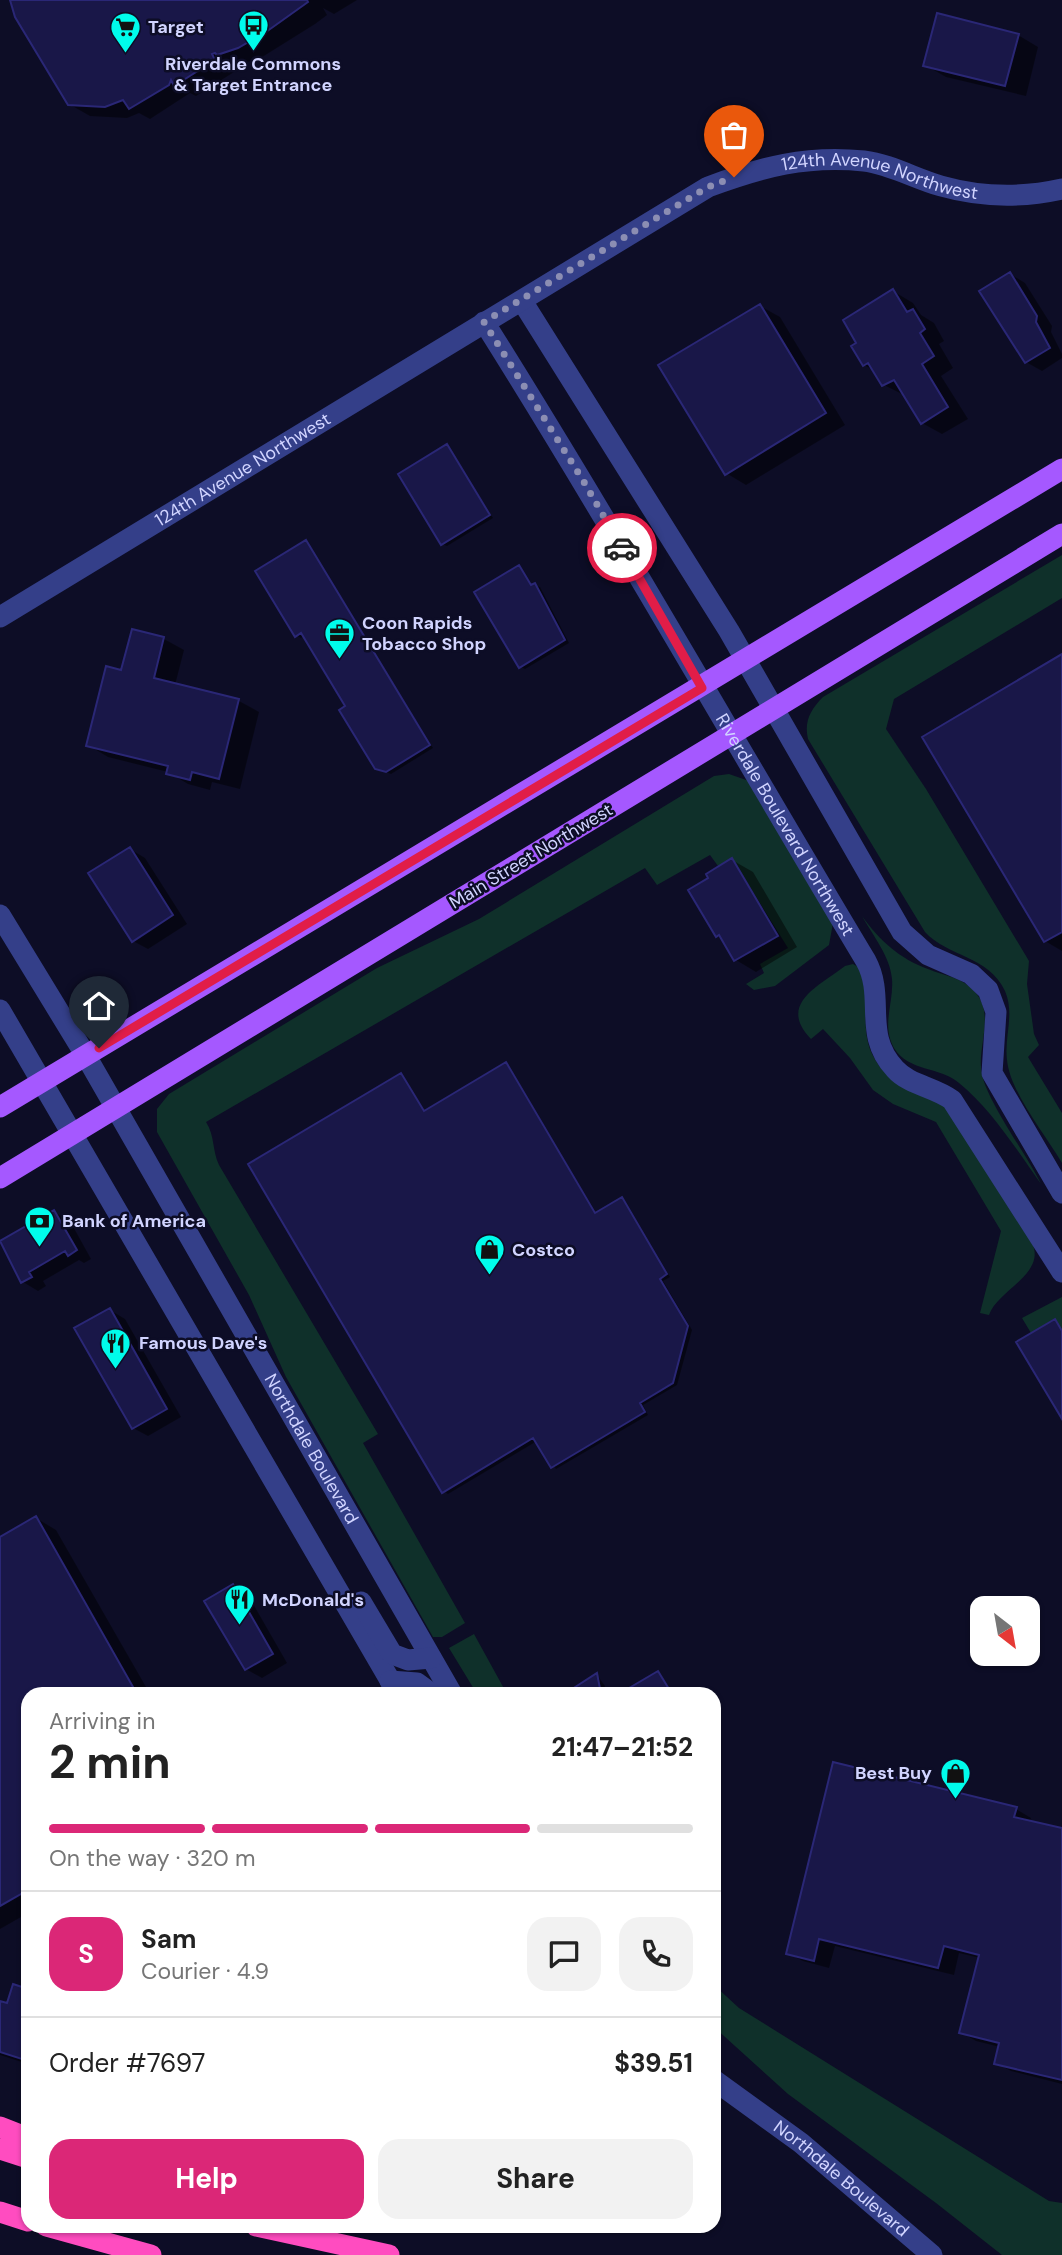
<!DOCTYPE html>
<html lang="en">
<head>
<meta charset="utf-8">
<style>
  :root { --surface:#fff; --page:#f2f2f2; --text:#222; --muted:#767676; --line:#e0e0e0; --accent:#db2777 }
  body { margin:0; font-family:"DM Sans",sans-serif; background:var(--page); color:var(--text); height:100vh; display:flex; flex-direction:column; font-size:26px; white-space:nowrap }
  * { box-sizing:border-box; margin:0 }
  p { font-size:23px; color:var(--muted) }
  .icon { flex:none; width:38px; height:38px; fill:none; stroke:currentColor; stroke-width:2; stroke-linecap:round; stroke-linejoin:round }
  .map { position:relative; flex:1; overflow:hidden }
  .side { position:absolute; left:21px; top:1687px; width:700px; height:546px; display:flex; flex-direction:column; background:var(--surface); border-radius:21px; box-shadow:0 2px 5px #0004 }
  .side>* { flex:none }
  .needle { width:46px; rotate:149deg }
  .tools { position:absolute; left:970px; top:1596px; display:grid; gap:14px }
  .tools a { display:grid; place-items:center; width:70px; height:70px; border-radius:14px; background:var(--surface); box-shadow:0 2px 5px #0004; font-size:35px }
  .pin { position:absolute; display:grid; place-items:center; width:60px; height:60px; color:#fff; margin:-72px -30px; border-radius:50% 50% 50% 0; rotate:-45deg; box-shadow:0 0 7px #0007 }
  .pin .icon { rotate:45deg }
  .courier { position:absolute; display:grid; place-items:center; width:70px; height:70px; margin:-35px; border:5px solid #e11d48; border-radius:50%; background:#fff; color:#222; box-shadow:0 2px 9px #0007 }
  .headline em { font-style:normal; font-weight:700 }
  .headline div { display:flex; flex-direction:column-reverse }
  .headline { display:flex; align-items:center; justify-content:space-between; height:119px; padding:0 28px }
  h1 { font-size:46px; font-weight:700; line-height:52px }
  .bar { display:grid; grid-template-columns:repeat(4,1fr); gap:10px 7px; align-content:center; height:84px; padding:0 28px }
  .bar i { height:9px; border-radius:5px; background:var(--line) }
  .bar .selected { background:var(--accent) }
  .bar p { grid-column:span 4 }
  .line { display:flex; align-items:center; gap:18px; padding:0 28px; border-top:2px solid var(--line) }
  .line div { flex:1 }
  .round { display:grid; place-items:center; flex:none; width:74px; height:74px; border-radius:21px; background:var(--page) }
  .button { display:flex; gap:14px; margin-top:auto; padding:14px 28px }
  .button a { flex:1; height:80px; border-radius:21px; background:var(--accent); color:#fff; font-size:28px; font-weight:700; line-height:80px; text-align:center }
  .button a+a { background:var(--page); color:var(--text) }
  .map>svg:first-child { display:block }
</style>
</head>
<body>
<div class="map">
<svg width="1062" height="2255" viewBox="0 0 1062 2255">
  <rect width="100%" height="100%" fill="#0d0d26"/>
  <path fill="#0f302a" d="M1062,555V598L894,699L886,729L926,789L1029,961L1027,984L1034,1034L1039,1045L1028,1057L1062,1113V1163C1045,1134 1010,1092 1007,1060C1004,1036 1015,1015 1005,991C989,956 948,957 925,932L808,739C804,722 810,710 823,697Z
    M729,774L749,781L833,923L829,945L775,986L754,990L746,984L764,973L760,964L788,948L733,860L718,866L710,855L657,885L645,868L206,1122C215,1136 212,1150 219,1165L378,1434L363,1443L465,1623L442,1637H433L286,1377L249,1295L157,1132V1109L169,1094L377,968L479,919L714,776Z
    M862,916C879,940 900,959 928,969C945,976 962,977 975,992C996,1015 976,1047 982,1075C990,1106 1025,1152 1041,1184C1017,1150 991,1109 959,1083C939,1066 909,1072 894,1048C881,1025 894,1003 892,979C890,956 873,936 862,916Z
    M853,964L860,968C862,977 866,987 866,996C866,1023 862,1043 880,1067L946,1105L1033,1245C1044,1275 998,1290 989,1315L980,1313L1001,1231L936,1122L893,1104L873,1090L850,1058L823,1029L811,1039C777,1004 819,986 845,966Z
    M1062,1297V1331L1054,1319L1031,1333L1022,1318Z
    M474,1634L507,1694H477L449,1648Z
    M714,1985L739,2008L1049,2201L1062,2203V2255H1002L936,2203L788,2094L714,2027Z"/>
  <path fill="#0007" d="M12,0H357L334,14L323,8L327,15L315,24L259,59L231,66L234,72L196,96L190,93L150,119L139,113L127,118L90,116L69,104Z
    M1018,35L1038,47L1026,96L946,77L925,65Z
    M1010,274L1025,283L1052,326L1051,332L1062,354V358L1042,371L1026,362Z
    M893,291L913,303L921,315L934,323L944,341L939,344L953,368L941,376L968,419L942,434L922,423L906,396L884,385L875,371L864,365L859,343Z
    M760,306L780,317L845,425L746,485L726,473Z
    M447,446L493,518L447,546L442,544Z
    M306,542L433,748L391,774L381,770L305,635L301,638L296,635Z
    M519,567L533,586L540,587L569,643L525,669L521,667Z
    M164,639L184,650L175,685L239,701L259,712L240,789L212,782L210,790L188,784L168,772L108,757L88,745L123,672Z
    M1062,656V951L1045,941Z
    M130,849L145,858L187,924L148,949L133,941Z
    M732,860L753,872L797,947L756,972L736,960L724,940L717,936L710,878Z
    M506,1064L597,1214L622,1199L626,1202L670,1277L663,1281L692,1330L677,1385L643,1405L648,1415L556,1469L537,1441L448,1494L443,1491L401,1075L426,1112Z
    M54,1212L70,1221L91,1259L84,1263L79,1260L43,1281L46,1286L38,1291L23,1282L0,1242Z
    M110,1310L125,1319L181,1417L148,1436L133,1428Z
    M36,1518L56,1530L150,1694H28V1913L0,1929V1539Z
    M233,1586L248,1595L287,1663L262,1678L246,1669L207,1601Z
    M658,1673L673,1694H623Z
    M597,1675L605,1686L603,1694H565Z
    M1016,1809L1031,1818L1030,1822L1062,1830V2084L1011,2071L996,2063L1000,2047L976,2041L961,2032L980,1958L959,1953L954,1975L835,1946L829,1968L803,1961L788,1953Z
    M28,1991V2064L0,2055V2003L8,2005Z"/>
  <path fill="#191748" stroke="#2a2776" stroke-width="2" d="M10,0H307L308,2L266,32L238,48L217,55L215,53L212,54L215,60L174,86L171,80L169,85L129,109L123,100L105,107L68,105L15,17Z
    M937,13L1019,34L1005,86L923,66Z
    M1010,272L1037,316L1036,322L1050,348L1025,363L979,291Z
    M893,289L907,312L913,309L925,329L920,333L934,356L922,364L948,407L921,424L894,380L882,386L868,363L863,366L851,346L856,343L843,320Z
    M760,304L826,413L725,475L658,365Z
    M447,444L490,515L441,545L398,474Z
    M306,540L430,745L386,772L375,769L339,710L345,706L301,633L295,637L255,571Z
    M519,565L531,585L535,583L565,640L519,668L474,592Z
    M132,629L164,637L154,678L239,699L219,779L192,772L190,780L166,774L168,766L86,746L106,666L121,670Z
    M1062,654V932L1044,942L922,737Z
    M130,847L173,915L132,942L88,873Z
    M732,858L778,936L734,961L719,935L716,937L688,890L708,878L706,874Z
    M506,1062L595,1213L622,1197L667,1274L660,1279L688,1326L673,1383L640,1403L645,1412L551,1468L533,1438L442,1493L248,1164L401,1073L424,1111Z
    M54,1210L77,1250L68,1256L65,1251L29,1272L32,1277L21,1283L0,1241Z
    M110,1308L167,1409L132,1429L74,1328Z
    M1055,1319L1062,1331V1419L1016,1342Z
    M36,1516L137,1694H28V1890L0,1906V1537Z
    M233,1584L273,1654L245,1670L204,1601Z
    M658,1671L672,1694H619Z
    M597,1673L601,1694H563L569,1691Z
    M833,1762L1017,1807L1014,1817L1062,1828V2080L994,2064L999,2043L959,2033L979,1955L944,1946L938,1968L819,1939L814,1961L786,1954Z
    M13,1984L28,1989V2061L0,2052V2001L7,2003Z"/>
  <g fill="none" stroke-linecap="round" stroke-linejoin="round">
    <g stroke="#343f89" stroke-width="21">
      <path d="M522,301L729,631L902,932L928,955L971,974L988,990L996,1012L992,1073L1062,1193"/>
      <path id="s1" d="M484,322C616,532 738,748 866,961C886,998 862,1034 895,1069C909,1085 935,1087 952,1100L1062,1272"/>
      <path id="s2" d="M0,617L708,187C762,167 806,155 864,161C890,164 916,179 941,186C980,197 1022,198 1062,189"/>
      <path id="s3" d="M0,915L86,1056L452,1694"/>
      <path d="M0,1010L398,1694"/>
      <path d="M361,1602L392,1654L408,1660L431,1658"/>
      <path d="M390,1681L417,1683L432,1694"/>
      <path id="s4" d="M714,2080L801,2143L932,2255"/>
    </g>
    <path stroke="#a558ff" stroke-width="21" d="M0,1107L1062,469
      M0,1178L1062,534"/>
    <path stroke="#ff4cc0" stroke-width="21" d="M0,2127L28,2138
      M0,2149L28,2158
      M0,2212L28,2221
      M46,2226L151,2255
      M256,2226L389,2255"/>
  </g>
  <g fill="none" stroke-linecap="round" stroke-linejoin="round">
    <path stroke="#8c8eb3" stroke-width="7" stroke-dasharray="0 12.6" d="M622,548L584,482L484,322L708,187L734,177"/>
    <path stroke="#e11d48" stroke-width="9" d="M99,1048L702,688L622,548"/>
  </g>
  <defs>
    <symbol id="bus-pin" viewBox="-11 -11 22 30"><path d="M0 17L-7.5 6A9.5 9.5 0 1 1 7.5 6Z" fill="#00fceb" stroke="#0d0d26"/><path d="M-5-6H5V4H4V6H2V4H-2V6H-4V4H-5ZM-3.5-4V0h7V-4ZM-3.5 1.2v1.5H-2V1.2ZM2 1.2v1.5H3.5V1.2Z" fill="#111"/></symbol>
    <symbol id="supermarket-pin" viewBox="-11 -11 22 30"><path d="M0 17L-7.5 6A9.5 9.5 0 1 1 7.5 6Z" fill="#00fceb" stroke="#0d0d26"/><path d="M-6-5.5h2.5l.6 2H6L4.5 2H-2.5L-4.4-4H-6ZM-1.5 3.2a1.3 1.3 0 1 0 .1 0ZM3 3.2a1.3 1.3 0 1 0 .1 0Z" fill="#111"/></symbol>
    <symbol id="office-pin" viewBox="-11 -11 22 30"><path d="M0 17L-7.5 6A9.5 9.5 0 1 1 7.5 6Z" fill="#00fceb" stroke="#0d0d26"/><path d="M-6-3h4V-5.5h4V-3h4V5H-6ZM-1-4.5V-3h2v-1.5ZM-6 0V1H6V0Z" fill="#111"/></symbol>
    <symbol id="bank-pin" viewBox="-11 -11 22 30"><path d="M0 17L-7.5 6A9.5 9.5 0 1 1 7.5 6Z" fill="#00fceb" stroke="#0d0d26"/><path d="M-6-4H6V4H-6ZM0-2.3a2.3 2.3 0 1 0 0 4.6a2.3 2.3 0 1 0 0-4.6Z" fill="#111"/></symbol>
    <symbol id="shop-pin" viewBox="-11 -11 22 30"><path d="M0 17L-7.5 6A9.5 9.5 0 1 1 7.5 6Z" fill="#00fceb" stroke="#0d0d26"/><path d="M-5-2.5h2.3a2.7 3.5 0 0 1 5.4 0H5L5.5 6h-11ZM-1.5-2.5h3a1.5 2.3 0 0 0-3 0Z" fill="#111"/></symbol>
    <symbol id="restaurant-pin" viewBox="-11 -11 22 30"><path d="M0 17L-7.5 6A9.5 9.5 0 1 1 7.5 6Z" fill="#00fceb" stroke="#0d0d26"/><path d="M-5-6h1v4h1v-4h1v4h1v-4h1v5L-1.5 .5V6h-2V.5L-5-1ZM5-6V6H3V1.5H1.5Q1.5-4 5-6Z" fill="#111"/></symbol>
  </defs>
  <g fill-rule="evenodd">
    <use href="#bus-pin" x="236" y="8" width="35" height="47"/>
    <use href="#supermarket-pin" x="108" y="10" width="35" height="47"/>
    <use href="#office-pin" x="322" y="616" width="35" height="47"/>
    <use href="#bank-pin" x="22" y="1204" width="35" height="47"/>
    <use href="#shop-pin" x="472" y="1232" width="35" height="47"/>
    <use href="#restaurant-pin" x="98" y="1326" width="35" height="47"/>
    <use href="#restaurant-pin" x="222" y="1582" width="35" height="47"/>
    <use href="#shop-pin" x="938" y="1756" width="35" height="47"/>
  </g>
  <g text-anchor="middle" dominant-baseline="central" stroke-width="5" stroke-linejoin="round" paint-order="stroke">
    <g font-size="18" font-weight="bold" fill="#d1d4ff" stroke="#0d0d26" text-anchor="start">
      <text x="148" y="27">Target</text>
      <text x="253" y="64" text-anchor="middle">Riverdale Commons<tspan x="253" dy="21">&amp; Target Entrance</tspan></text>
      <text x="362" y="623">Coon Rapids<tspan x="362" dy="21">Tobacco Shop</tspan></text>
      <text x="62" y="1221">Bank of America</text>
      <text x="512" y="1250">Costco</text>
      <text x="139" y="1343">Famous Dave's</text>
      <text x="262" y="1600">McDonald's</text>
      <text x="932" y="1773" text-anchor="end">Best Buy</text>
    </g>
    <g font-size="18" fill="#d1d4ff" stroke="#0d0d26">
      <text stroke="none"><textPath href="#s2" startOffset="1006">124th Avenue Northwest</textPath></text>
      <text stroke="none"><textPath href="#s2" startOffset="284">124th Avenue Northwest</textPath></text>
      <text stroke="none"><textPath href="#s1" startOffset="586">Riverdale Boulevard Northwest</textPath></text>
      <text transform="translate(531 856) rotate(-31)">Main Street Northwest</text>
      <text stroke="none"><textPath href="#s3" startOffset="618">Northdale Boulevard</textPath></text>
      <text stroke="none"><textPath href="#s4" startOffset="161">Northdale Boulevard</textPath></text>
    </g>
  </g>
</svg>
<div class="tools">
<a><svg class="needle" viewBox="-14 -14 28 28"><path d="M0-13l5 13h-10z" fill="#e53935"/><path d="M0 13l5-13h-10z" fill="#767676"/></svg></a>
</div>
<div class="pin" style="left:734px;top:177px;background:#ea580c"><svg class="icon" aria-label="bag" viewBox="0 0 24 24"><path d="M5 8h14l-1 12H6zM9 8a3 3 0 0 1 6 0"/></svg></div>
<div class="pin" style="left:99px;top:1048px;background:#1f2937"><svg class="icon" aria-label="home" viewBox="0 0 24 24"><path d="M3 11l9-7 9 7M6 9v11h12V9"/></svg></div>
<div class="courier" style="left:622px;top:548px"><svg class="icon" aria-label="car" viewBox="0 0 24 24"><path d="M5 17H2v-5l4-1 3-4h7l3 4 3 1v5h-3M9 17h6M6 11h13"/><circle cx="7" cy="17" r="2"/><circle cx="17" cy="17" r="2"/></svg></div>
<section class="side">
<div class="headline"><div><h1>2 min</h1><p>Arriving in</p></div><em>21:47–21:52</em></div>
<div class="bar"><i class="selected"></i><i class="selected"></i><i class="selected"></i><i></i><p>On the way · 320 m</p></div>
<div class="line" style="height:126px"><b class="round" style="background:var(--accent);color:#fff">S</b><div><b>Sam</b><p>Courier · 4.9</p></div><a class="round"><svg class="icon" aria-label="chat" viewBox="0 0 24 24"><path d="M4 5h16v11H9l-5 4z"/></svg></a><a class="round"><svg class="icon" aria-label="phone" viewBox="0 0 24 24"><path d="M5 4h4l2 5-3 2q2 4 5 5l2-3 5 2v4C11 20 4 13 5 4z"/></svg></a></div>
<div class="line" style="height:91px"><div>Order #7697</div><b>$39.51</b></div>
<div class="button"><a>Help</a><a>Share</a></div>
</section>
</div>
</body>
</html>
